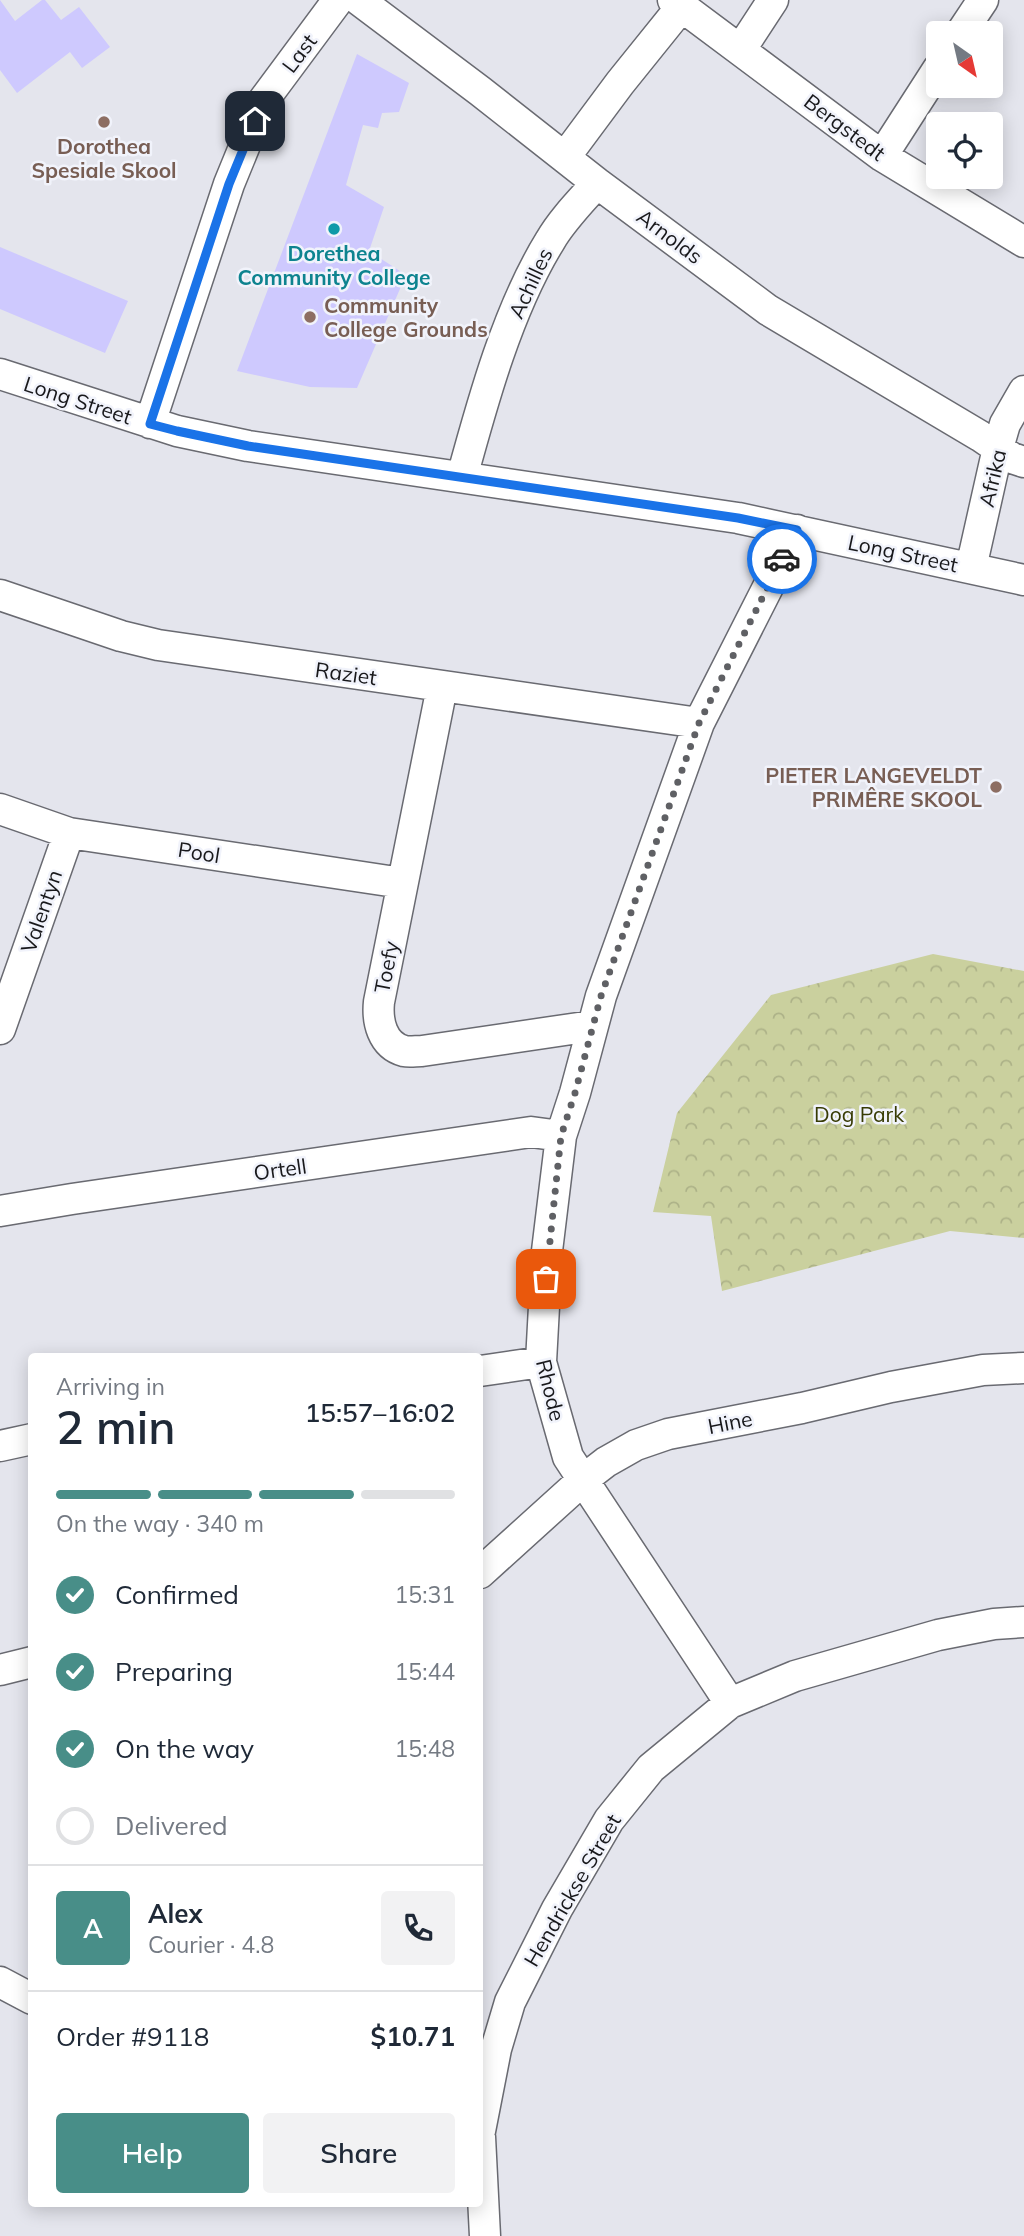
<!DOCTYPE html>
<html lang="en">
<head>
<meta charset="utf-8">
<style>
  :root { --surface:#fff; --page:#f2f2f3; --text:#1f2937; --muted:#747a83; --line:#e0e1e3; --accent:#488e88 }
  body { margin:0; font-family:Mulish,sans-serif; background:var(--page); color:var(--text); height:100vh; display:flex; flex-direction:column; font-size:26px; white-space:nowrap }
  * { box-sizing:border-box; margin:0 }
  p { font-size:23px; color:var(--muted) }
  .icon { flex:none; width:38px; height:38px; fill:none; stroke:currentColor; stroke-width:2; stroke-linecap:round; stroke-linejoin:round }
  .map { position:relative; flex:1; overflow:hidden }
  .sheet { position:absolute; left:28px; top:1353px; width:455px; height:854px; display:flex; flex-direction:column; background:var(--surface); border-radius:7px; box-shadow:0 4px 18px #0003 }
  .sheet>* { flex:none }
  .needle { width:46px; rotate:146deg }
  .fabs { position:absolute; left:926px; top:21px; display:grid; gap:14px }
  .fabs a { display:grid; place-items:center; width:77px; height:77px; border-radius:7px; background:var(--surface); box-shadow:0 4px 18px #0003; font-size:35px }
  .pin { position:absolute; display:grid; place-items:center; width:60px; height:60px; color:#fff; margin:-30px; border-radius:14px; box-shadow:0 4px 10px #0006 }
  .courier { position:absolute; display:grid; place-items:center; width:70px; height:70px; margin:-35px; border:5px solid #1a73e8; border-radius:50%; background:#fff; color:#222; box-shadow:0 2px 9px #0007 }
  .headline em { font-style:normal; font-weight:600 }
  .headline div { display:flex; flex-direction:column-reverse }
  .headline { display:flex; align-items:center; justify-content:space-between; height:119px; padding:0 28px }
  h1 { font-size:46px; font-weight:600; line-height:52px }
  .bar { display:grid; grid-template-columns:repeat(4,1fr); gap:10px 7px; align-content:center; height:84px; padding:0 28px }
  .bar i { height:9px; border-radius:5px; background:var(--line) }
  .bar .on { background:var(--accent) }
  .bar p { grid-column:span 4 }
  .line { display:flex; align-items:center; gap:18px; padding:0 28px; border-top:2px solid var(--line) }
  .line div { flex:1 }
  .round { display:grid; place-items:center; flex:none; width:74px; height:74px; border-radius:7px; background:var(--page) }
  ol { padding:0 28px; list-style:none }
  li { display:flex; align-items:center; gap:21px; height:77px }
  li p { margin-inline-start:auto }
  li .icon { padding:7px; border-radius:50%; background:var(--accent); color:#fff; stroke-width:4 }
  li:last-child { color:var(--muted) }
  li i { width:38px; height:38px; border:4px solid var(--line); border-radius:50% }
  .button { display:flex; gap:14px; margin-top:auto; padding:14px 28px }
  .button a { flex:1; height:80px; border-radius:7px; background:var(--accent); color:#fff; font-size:28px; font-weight:600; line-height:80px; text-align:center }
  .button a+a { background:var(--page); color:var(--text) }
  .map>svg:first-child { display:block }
</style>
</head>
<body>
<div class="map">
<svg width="1024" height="2236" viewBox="0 0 1024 2236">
  <defs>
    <pattern id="park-crowns" width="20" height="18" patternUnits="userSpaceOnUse" patternTransform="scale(1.75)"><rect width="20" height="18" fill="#cad09e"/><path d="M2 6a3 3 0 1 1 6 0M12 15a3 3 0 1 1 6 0" fill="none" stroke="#adb288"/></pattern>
  </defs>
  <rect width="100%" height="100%" fill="#e4e5ed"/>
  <path fill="url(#park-crowns)" d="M933,954L1024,971V1238L950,1231L722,1291L711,1216L653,1212L677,1113L771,995Z"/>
  <path fill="#cec9fe" d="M0,0L15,21L42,0H45L61,20L79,7L110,47L82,68L70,52L17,93L0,70Z
    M357,54L409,83L399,112L382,113L378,128L363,125L346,185L384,207L369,251L406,275L357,388L310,387L237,371Z
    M0,247L128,301L105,353L0,309Z"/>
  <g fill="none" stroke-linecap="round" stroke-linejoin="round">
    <defs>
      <path id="minor" d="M359,0L480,91L597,183L768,310L980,436L1012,458L1024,462
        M673,0L882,156L1024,242
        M961,33L983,0
        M741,49L773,0
        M882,156L938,69
        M565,157L620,83L682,6
        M0,374L177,431L248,446L738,518L1024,580
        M150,423L229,184L263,101L338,0
        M462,477C483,400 508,309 550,241C562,220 581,201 597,183
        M971,568L998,448L1005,424L1024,391
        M0,595L121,636L158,645L699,723
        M442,687L379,1002C377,1021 382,1045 404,1051C409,1052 416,1051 422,1051L592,1026
        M0,809L69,833L402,883
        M0,1029L69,833
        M0,1211L72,1199L531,1132L561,1136
        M480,1371L541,1362
        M0,1446L32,1439
        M480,1573L584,1479L606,1462L636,1445L668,1434L802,1408L891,1387L983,1370L1024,1368
        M0,1670L32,1662
        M730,1703L568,1457L541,1362L547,1251L561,1136L575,1093L601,996L699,723L797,530
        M0,1982L32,1999
        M480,2131L496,2049L510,2002L557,1909L609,1820L651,1768L730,1703L795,1676L938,1635L994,1624L1024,1622
        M480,2137L485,2236"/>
    </defs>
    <use href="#minor" stroke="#696a71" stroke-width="33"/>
    <use href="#minor" stroke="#fff" stroke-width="30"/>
  </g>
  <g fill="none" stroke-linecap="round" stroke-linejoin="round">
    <path stroke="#5f6064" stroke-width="7" stroke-dasharray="0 12.6" d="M546,1279L561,1136L575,1093L601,996L699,723L782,559"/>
    <path stroke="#1a73e8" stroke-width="9" d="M255,121L229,184L150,424L177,431L248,446L738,518L797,530L782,559"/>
  </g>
  <g fill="#8d6e63" stroke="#f1f3fb" stroke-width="2.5">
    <circle cx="104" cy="122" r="7"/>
    <circle cx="310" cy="317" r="7"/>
    <circle cx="996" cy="787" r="7"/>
  </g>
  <circle fill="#0f9aa8" stroke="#f1f3fb" stroke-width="2.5" cx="334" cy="229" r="7"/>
  <g text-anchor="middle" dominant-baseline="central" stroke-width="5" stroke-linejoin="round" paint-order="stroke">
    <g font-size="21" fill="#18181b" stroke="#f1f3fb">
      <text transform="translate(299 53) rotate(-53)">Last</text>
      <text transform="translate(845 127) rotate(37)">Bergstedt</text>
      <text transform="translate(670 236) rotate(37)">Arnolds</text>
      <text transform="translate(530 283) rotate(-65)">Achilles</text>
      <text transform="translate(78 400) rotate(18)">Long Street</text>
      <text transform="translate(992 478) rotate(-77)">Afrika</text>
      <text transform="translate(903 553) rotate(12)">Long Street</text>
      <text transform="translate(346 673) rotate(8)">Raziet</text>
      <text transform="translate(199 852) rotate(9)">Pool</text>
      <text transform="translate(41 911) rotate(-71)">Valentyn</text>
      <text transform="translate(386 967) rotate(-79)">Toefy</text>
      <text transform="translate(280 1169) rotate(-8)">Ortell</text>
      <text transform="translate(551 1390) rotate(76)">Rhode</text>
      <text transform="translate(730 1422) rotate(-11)">Hine</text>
      <text transform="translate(572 1890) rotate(-60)">Hendrickse Street</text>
    </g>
    <g font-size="21" font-weight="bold" fill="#785e54" stroke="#f1f3fb">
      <text x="104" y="146">Dorothea<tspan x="104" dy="24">Spesiale Skool</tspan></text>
      <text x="324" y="305" text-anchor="start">Community<tspan x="324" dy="24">College Grounds</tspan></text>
      <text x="982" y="775" text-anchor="end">PIETER LANGEVELDT<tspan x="982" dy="24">PRIMÊRE SKOOL</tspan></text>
    </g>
    <g font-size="21" font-weight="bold" fill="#0d838f" stroke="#f1f3fb">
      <text x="334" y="253">Dorethea<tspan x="334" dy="24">Community College</tspan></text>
    </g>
    <g font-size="21" fill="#373b04" stroke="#f1f3fb">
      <text x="859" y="1114">Dog Park</text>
    </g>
  </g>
</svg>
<div class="fabs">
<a><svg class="needle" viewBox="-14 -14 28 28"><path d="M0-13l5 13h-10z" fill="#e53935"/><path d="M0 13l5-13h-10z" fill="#747a83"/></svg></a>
<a><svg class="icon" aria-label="locate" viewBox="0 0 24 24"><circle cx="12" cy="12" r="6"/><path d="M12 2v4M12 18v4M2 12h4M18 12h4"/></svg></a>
</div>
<div class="pin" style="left:546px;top:1279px;background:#ea580c"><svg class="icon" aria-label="bag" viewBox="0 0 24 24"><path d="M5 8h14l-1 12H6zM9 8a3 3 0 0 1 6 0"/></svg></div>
<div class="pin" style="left:255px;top:121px;background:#1f2937"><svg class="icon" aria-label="home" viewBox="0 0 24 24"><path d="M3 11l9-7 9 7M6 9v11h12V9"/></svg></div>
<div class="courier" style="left:782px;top:559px"><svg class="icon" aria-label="car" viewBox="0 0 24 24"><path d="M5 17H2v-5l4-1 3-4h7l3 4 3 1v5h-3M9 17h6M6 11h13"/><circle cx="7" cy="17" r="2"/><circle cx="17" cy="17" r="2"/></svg></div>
<section class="sheet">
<div class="headline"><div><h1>2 min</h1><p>Arriving in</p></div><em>15:57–16:02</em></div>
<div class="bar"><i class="on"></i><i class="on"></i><i class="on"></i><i></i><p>On the way · 340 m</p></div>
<ol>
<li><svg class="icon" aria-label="check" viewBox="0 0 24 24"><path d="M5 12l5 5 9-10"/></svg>Confirmed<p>15:31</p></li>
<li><svg class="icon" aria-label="check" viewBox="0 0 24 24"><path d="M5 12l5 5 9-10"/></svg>Preparing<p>15:44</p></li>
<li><svg class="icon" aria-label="check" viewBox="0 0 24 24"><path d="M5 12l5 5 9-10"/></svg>On the way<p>15:48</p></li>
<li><i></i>Delivered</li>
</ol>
<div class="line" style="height:126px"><b class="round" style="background:var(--accent);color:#fff">A</b><div><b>Alex</b><p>Courier · 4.8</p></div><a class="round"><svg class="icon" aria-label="phone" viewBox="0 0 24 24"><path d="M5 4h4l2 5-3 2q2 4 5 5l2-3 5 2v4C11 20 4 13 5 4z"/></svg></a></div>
<div class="line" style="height:91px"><div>Order #9118</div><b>$10.71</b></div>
<div class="button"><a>Help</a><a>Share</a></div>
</section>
</div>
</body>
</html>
